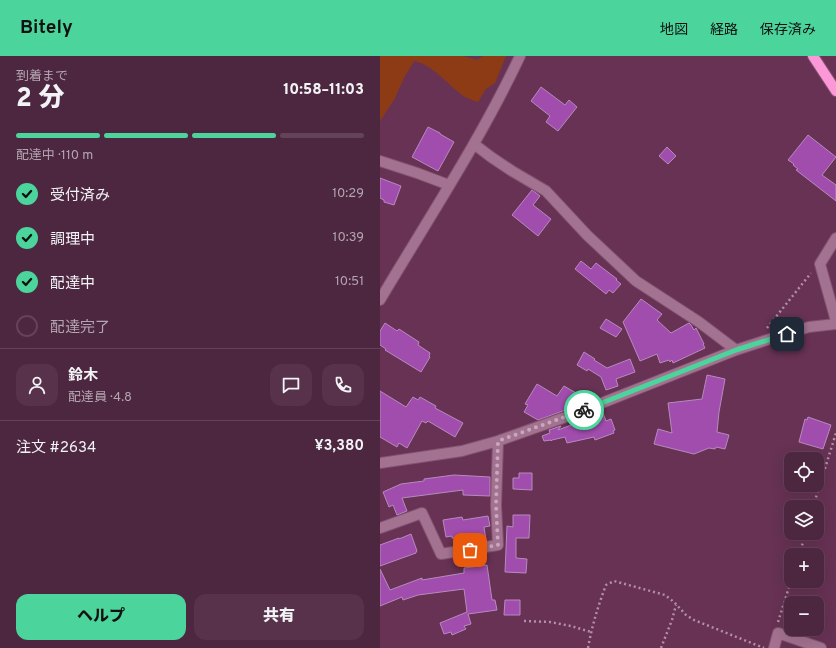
<!DOCTYPE html>
<html lang="ja">
<head>
<meta charset="utf-8">
<style>
  :root { --surface:#4d263f; --page:#57324a; --text:#f1f3f6; --muted:#b3a5b0; --line:#644359; --accent:#4bd49b }
  body { margin:0; font-family:Overpass,"Noto Sans JP",sans-serif; background:var(--page); color:var(--text); height:100vh; display:flex; flex-direction:column; font-size:15px; white-space:nowrap }
  * { box-sizing:border-box; margin:0 }
  p { font-size:13px; color:var(--muted) }
  .icon { flex:none; width:22px; height:22px; fill:none; stroke:currentColor; stroke-width:2; stroke-linecap:round; stroke-linejoin:round }
  .map { position:relative; flex:1; overflow:hidden }
  .drawer { display:flex; flex-direction:column; background:var(--surface); width:380px }
  .drawer>* { flex:none }
  .fabs { position:absolute; left:404px; top:396px; display:grid; gap:8px }
  .fabs a { display:grid; place-items:center; width:40px; height:40px; border-radius:8px; background:var(--surface); box-shadow:0 4px 16px #0002,0 0 0 1px var(--line); font-size:20px }
  .pin { position:absolute; display:grid; place-items:center; width:34px; height:34px; color:#fff; margin:-17px; border-radius:8px; box-shadow:0 2px 6px #0006 }
  .courier { position:absolute; display:grid; place-items:center; width:40px; height:40px; margin:-20px; border:3px solid #4bd49b; border-radius:50%; background:#fff; color:#222; box-shadow:0 1px 5px #0007 }
  .overview em { font-style:normal; font-weight:800 }
  .overview div { display:flex; flex-direction:column-reverse }
  .overview { display:flex; align-items:center; justify-content:space-between; height:68px; padding:0 16px }
  h1 { font-size:26px; font-weight:800; line-height:30px }
  .bar { display:grid; grid-template-columns:repeat(4,1fr); gap:6px 4px; align-content:center; height:48px; padding:0 16px }
  .bar i { height:5px; border-radius:3px; background:var(--line) }
  .bar .current { background:var(--accent) }
  .bar p { grid-column:span 4 }
  .line { display:flex; align-items:center; gap:10px; padding:0 16px; border-top:1px solid var(--line) }
  .line div { flex:1 }
  .round { display:grid; place-items:center; flex:none; width:42px; height:42px; border-radius:12px; background:var(--page) }
  ol { padding:0 16px; list-style:none }
  li { display:flex; align-items:center; gap:12px; height:44px }
  li p { margin-inline-start:auto }
  li .icon { padding:4px; border-radius:50%; background:var(--accent); color:#111; stroke-width:4 }
  li:last-child { color:var(--muted) }
  li i { width:22px; height:22px; border:2px solid var(--line); border-radius:50% }
  .action { display:flex; gap:8px; margin-top:auto; padding:8px 16px }
  .action a { flex:1; height:46px; border-radius:12px; background:var(--accent); color:#111; font-size:16px; font-weight:800; line-height:46px; text-align:center }
  .action a+a { background:var(--page); color:var(--text) }
  header { display:flex; align-items:center; gap:24px; box-sizing:border-box; height:56px; padding:0 20px; background:var(--accent); color:#111 }
  header strong { font-size:19px }
  nav { display:flex; gap:22px; margin-inline-start:auto; font-size:14px }
  main { display:flex; flex:1; min-height:0 }
  .map>svg:first-child { display:block }
</style>
</head>
<body>
<header>
<strong>Bitely</strong>
<nav><a>地図</a><a>経路</a><a>保存済み</a></nav>
</header>
<main>
<section class="drawer">
<div class="overview"><div><h1>2 分</h1><p>到着まで</p></div><em>10:58–11:03</em></div>
<div class="bar"><i class="current"></i><i class="current"></i><i class="current"></i><i></i><p>配達中 · 110 m</p></div>
<ol>
<li><svg class="icon" aria-label="check" viewBox="0 0 24 24"><path d="M5 12l5 5 9-10"/></svg>受付済み<p>10:29</p></li>
<li><svg class="icon" aria-label="check" viewBox="0 0 24 24"><path d="M5 12l5 5 9-10"/></svg>調理中<p>10:39</p></li>
<li><svg class="icon" aria-label="check" viewBox="0 0 24 24"><path d="M5 12l5 5 9-10"/></svg>配達中<p>10:51</p></li>
<li><i></i>配達完了</li>
</ol>
<div class="line" style="height:72px"><a class="round"><svg class="icon" aria-label="person" viewBox="0 0 24 24"><circle cx="12" cy="8" r="4"/><path d="M4 21q1-7 8-7t8 7"/></svg></a><div><b>鈴木</b><p>配達員 · 4.8</p></div><a class="round"><svg class="icon" aria-label="chat" viewBox="0 0 24 24"><path d="M4 5h16v11H9l-5 4z"/></svg></a><a class="round"><svg class="icon" aria-label="phone" viewBox="0 0 24 24"><path d="M5 4h4l2 5-3 2q2 4 5 5l2-3 5 2v4C11 20 4 13 5 4z"/></svg></a></div>
<div class="line" style="height:52px"><div>注文 #2634</div><b>¥3,380</b></div>
<div class="action"><a>ヘルプ</a><a>共有</a></div>
</section>
<div class="map">
<svg width="456" height="592" viewBox="0 0 456 592">
  <rect width="100%" height="100%" fill="#673254"/>
  <path fill="#8d3b15" d="M0,0H83L97,4L103,0H126L115,27L106,33L98,46C93,44 85,42 81,38C66,27 53,9 34,5L24,22L14,44L0,65Z"/>
  <path fill="#a14dad" stroke="#b78abd" d="M161,31L185,49L189,44L197,51L178,75L166,66L170,60L151,45Z
    M48,71L60,77V78L74,86L58,115L32,101Z
    M428,79L456,101L442,119L456,129V145L416,114L418,113L413,109L414,108L408,104Z
    M287,91L296,100L288,108L279,100Z
    M0,122L21,130L14,149L4,146V144L0,142Z
    M152,134L160,140L153,149L171,163L158,180L132,159Z
    M201,205L211,213L216,207L237,223L236,224L241,228L233,237L229,234L226,238L195,213Z
    M261,243L282,258L277,264L291,277L309,267L311,269L314,274L316,272L324,288H323L325,292L293,307L292,304L290,306L289,304L280,307L277,298L260,305L243,266Z
    M226,263L242,273L236,281L220,272Z
    M5,267L17,275L19,273L39,286L38,289L50,297L49,300L50,301L41,316L5,294L6,293L0,289V275Z
    M204,296L215,303L214,304L227,312L250,303L255,316L236,323L238,330L226,334L221,321L208,313L207,315L197,309Z
    M327,319L345,323L339,356L337,376L349,379L345,393L336,391L335,393L329,392L314,398L274,388L278,373L292,377L288,347L322,343Z
    M157,328L177,340L184,330L196,337L195,339L198,341L191,352L158,364L144,356L148,349L145,348Z
    M0,335L26,351L33,341L38,344L40,341L56,350L55,352L83,367L75,381L48,365L46,367L42,365L27,392L19,387L17,391L0,381Z
    M223,357L226,365L231,363L235,374L233,375L234,377L215,384L214,381L187,387L185,381L172,384L171,385V384L164,385L162,380L170,377L169,374L181,370L178,374Z
    M428,361L451,369L443,393L419,386L425,363L427,364Z
    M139,417H152V434L133,433V422H139Z
    M74,419L110,421V440L83,439V434L22,442L27,455L17,459L13,449L9,451L3,436L21,428L44,425V423Z
    M133,459H150L149,482H136V502L147,503L146,517L125,516L127,470L133,471Z
    M108,460L110,470L104,471L106,484L96,486L95,481L75,485L74,482H72V480L66,481L63,464L82,461L83,464Z
    M31,478L37,495L36,496V497L0,510V489L19,482V483Z
    M107,509L112,544H115L117,554L88,558L91,568L84,570L86,573L72,579L71,576L64,578L60,567L87,556L84,533L38,539L23,544L22,541L0,550V513L10,534L42,522V524L84,517V512Z
    M125,544H140V559H124Z"/>
  <g fill="none" stroke-linecap="round" stroke-linejoin="round">
    <defs>
      <path id="minor" d="M94,88L111,101L132,115L166,135L207,179L256,225L319,266L356,294
        M0,105L37,117L69,129
        M456,182L440,208L456,265
        M0,244C48,163 100,85 140,0
        M0,407L82,395L118,385L194,358L356,294L396,281L429,271L456,268
        M0,472L42,457L61,498L118,489L116,449L118,385
        M394,592L398,577L441,592"/>
      <path id="major" d="M433,0L456,35"/>
    </defs>
    <use href="#minor" stroke="#825371" stroke-width="12"/>
    <use href="#major" stroke="#825371" stroke-width="12"/>
    <path stroke="#b48fa6" stroke-width="2.5" stroke-dasharray="2 3" stroke-linecap="butt" d="M387,272L431,217
      M433,451L456,377
      M419,499L426,477
      M144,565L170,566L191,570L211,576
      M398,566L411,525
      M208,592C212,570 218,550 226,529L234,525L285,539L294,546L306,559L314,564L384,592
      M281,592L292,564L296,549"/>
    <use href="#minor" stroke="#a37290" stroke-width="10"/>
    <use href="#major" stroke="#fc98d7" stroke-width="10"/>
  </g>
  <g fill="none" stroke-linecap="round" stroke-linejoin="round">
    <path stroke="#c8a8bc" stroke-width="4" stroke-dasharray="0 7.2" d="M90,494L118,489L116,449L118,385L204,354"/>
    <path stroke="#4bd49b" stroke-width="5" d="M204,354L356,294L407,278"/>
  </g>
</svg>
<div class="fabs">
<a><svg class="icon" aria-label="locate" viewBox="0 0 24 24"><circle cx="12" cy="12" r="6"/><path d="M12 2v4M12 18v4M2 12h4M18 12h4"/></svg></a>
<a><svg class="icon" aria-label="layers" viewBox="0 0 24 24"><path d="M12 4l9 5-9 5-9-5zM3 14l9 5 9-5"/></svg></a>
<a>+</a>
<a>−</a>
</div>
<div class="pin" style="left:90px;top:494px;background:#ea580c"><svg class="icon" aria-label="bag" viewBox="0 0 24 24"><path d="M5 8h14l-1 12H6zM9 8a3 3 0 0 1 6 0"/></svg></div>
<div class="pin" style="left:407px;top:278px;background:#1f2937"><svg class="icon" aria-label="home" viewBox="0 0 24 24"><path d="M3 11l9-7 9 7M6 9v11h12V9"/></svg></div>
<div class="courier" style="left:204px;top:354px"><svg class="icon" aria-label="bike" viewBox="0 0 24 24"><circle cx="6" cy="16" r="4"/><circle cx="18" cy="16" r="4"/><path d="M6 16l4-8h5l3 8M10 8l3 8H6M13 5h3"/></svg></div>
</div>
</main>
</body>
</html>
